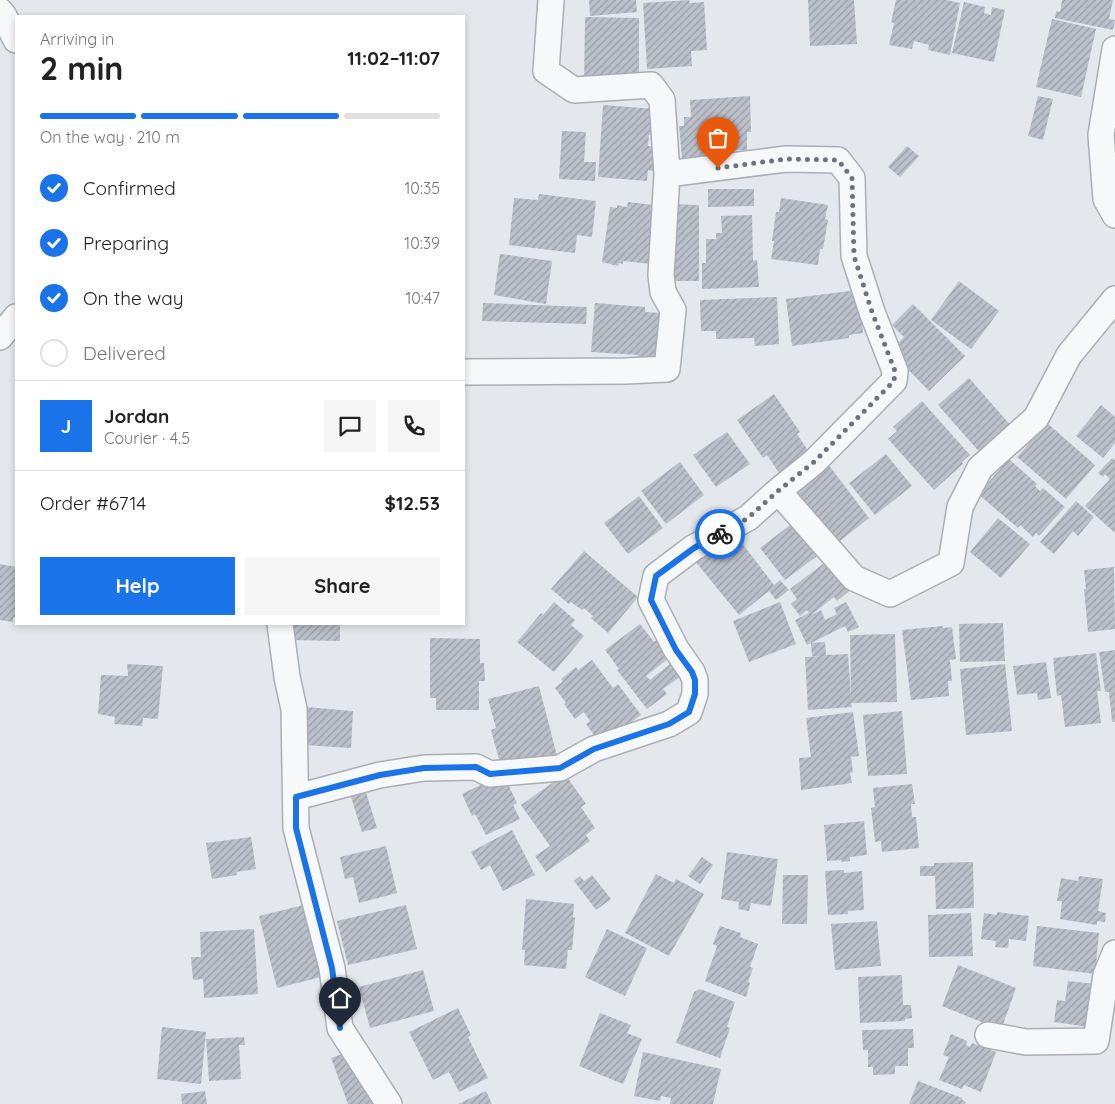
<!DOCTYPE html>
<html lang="en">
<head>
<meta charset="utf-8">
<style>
  :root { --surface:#fff; --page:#f6f6f6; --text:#222; --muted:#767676; --line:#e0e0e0; --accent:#1a73e8 }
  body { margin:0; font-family:Quicksand,sans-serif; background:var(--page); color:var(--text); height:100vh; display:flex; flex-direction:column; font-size:19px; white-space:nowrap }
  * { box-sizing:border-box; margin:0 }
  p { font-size:16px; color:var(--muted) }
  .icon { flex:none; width:28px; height:28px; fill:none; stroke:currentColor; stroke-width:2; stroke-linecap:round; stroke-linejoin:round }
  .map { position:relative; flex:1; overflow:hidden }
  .sheet { position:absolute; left:15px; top:15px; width:450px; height:610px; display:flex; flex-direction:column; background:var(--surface); border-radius:0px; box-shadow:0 2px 8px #0003 }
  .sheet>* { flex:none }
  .pin { position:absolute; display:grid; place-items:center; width:42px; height:42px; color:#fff; margin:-51px -21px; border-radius:50% 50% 50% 0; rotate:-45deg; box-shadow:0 0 5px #0007 }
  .pin .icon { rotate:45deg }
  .courier { position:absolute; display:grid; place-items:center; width:50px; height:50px; margin:-25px; border:4px solid #1a73e8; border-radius:50%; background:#fff; color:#222; box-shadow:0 1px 6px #0007 }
  .summary em { font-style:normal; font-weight:700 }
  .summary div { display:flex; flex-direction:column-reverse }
  .summary { display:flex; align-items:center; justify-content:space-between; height:85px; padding:0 25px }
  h1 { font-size:32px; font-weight:700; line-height:38px }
  .bar { display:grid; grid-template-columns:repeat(4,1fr); gap:8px 5px; align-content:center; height:60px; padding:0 25px }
  .bar i { height:6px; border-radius:4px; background:var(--line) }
  .bar .on { background:var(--accent) }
  .bar p { grid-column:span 4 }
  .line { display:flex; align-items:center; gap:12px; padding:0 25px; border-top:1px solid var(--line) }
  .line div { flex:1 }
  .round { display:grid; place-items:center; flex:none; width:52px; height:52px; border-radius:0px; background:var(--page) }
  ol { padding:0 25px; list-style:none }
  li { display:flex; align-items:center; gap:15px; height:55px }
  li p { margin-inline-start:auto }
  li .icon { padding:5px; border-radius:50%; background:var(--accent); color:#fff; stroke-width:4 }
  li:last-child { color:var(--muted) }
  li i { width:28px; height:28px; border:2px solid var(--line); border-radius:50% }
  .action { display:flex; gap:10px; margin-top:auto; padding:10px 25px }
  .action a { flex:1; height:58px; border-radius:0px; background:var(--accent); color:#fff; font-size:20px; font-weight:700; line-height:58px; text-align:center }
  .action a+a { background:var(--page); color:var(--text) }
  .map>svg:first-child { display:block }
</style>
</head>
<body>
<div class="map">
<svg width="1115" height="1104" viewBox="0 0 1115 1104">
  <defs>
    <pattern id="building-hatch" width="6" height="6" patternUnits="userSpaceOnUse" patternTransform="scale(1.25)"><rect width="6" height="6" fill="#bbc0ca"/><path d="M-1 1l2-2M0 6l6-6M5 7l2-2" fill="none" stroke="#989da6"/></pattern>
  </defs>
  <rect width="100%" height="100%" fill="#e4e7ec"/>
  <path fill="url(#building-hatch)" d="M589,0H636L637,12L590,16Z
    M689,0L690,3L704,2L707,50L691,51L692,66L647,69L643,3Z
    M808,0H854L857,44L810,46Z
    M896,0H947L960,3L950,55L928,50L929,45L914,41L912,49L889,45L894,23L891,22Z
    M1062,0H1113L1109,19L1115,20L1113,30L1055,18L1056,11L1060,12Z
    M964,2L985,7L984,13L991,15L992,7L1005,10L994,62L952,53Z
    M585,17L639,18V85H584Z
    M1052,19L1096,29L1081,97L1036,87Z
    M750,96L751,132H747V150L707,151L706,157L682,158L679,126H684V117H691L690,100Z
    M1038,96L1053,99L1043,140L1028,136Z
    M603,105L656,109L655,135H649L648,146L654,147L653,171L648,170L647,181L598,177Z
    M562,131L586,132L584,162H596L595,181L559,179Z
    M907,146L919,156L900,177L888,167Z
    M708,189H754V206L708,207Z
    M539,194L596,201L592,237L577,235L575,253L509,245L514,198L538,200Z
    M781,198L828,205L825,219L828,220L823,249H820L818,265L771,259L774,241H772L776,212H779Z
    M628,202L654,205V233L650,232L649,244L654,245L652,264L623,261V264L619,263L618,266L602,262L610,207L617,208V205L627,207Z
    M669,204L699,205V281H669Z
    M752,215L753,261L757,260L759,287L702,289V263H706V239H716V233H722L721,216Z
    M500,254L552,261L546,304L494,295Z
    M959,281L999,311L971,349L931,320Z
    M858,290L863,333L849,335V338L792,346L786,299Z
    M777,297L779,344L755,346L754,338L716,339V331H701L700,300Z
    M483,303L587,307L586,324L482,321Z
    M595,303L645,307V312L660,313L657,359L638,358V355L591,352Z
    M913,304L965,356L929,391L890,351L904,337L892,325Z
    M969,378L1013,428L982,455L938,405Z
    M774,394L800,432L797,434L809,452L779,473L767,455L763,458L737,420Z
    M922,401L970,455L962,462L963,464L934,490L888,439L897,431L893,427Z
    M1101,405L1115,417V443L1103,458L1076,436Z
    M1047,423L1095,465L1066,499L1017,457Z
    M727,432L750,464L716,487L693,455Z
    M886,454L912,486L875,515L849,483Z
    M1112,458L1115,460V533L1085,506L1110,479L1105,474L1103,477L1098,473Z
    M1009,459L1037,484L1035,486L1040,491L1043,488L1065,507L1039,536L1036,533L1033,537L1020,525L1018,528L978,494Z
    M680,462L704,495L666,524L641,491Z
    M828,464L869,518L831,548L789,493Z
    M639,496L663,528L628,554L604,523Z
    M1076,501L1094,517L1078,536L1073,531L1054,554L1040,542Z
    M794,511L825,550L785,580L760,548L790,525L784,518Z
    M998,518L1030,544L1001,578L970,552Z
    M732,530L774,585L780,580L789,590L776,600L769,591L739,615L695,561Z
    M584,551L638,597L608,633L591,618L593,616L584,608L582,610L571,602L569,604L551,589Z
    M831,558L854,587L837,601L834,597L811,615L821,610L825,620L837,614L834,608L846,602L859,627L848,632L845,626L807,645L795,620L809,613L807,610L800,616L791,604L797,599L790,589Z
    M0,564L16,567V618L13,617V622L0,620Z
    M1114,567L1115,629L1088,632L1084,589H1086L1084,570Z
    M554,602L575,620L571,625L584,636L554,672L517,642L541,613L543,615Z
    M780,602L796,644L749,662L733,621Z
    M1003,623L1005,661L960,662L959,624Z
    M289,624H340V641L289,640Z
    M640,624L654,642L659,638L673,655L646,676L650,680L670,664L680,677L663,689L667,694L647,709L617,670L619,669L605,650Z
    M943,626V628L952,627L956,659L950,660L952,681H948L949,696L911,700L902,630Z
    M895,634L897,702L851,703L852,707L808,710L805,657L821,656H812L811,643L825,642L826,655L848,654L851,697L850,635Z
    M430,638L480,639V663H484L485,681H479V710H436V698H430Z
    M1115,650V722H1112L1109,692H1105L1099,652Z
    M1096,653L1101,691H1097L1101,723L1065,727L1061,695L1057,696L1053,658Z
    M592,660L613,688L618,684L641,715L613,735L609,730L597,739L586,724L590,721L584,712L575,719L564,704L566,703L555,688L563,681L561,679L576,667L578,670Z
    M1046,662L1051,698L1038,700L1037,693L1017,695L1013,666Z
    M127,664L163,666L158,719L143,718L142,726L114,724L115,717L98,714L101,675L128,676Z
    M1005,664L1012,731L966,735L960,669Z
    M539,686L557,756L502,770L491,730L496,728L488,699Z
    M305,707L353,711L351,748L303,745Z
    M902,711L907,774L868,776L863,715Z
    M853,712L859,756L851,757L853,772L850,773L852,783L801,790L799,758L811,757L806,718Z
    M503,774L517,803L513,805L520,819L486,835L475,814L472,816L462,794Z
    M565,774L586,804L581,807L595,828L586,835L590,841L546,872L535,856L550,846L521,805Z
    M912,784L915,804H911L912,817H916L919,848L882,852L881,841L875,842L871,808L875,807L873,788Z
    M365,789L377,828L362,832L350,794Z
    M864,821L867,855L850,857V861L841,862L842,860L827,861L824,825Z
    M512,830L535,875L503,891L490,865L481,870L471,852Z
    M251,837L256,869L236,872L237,875L212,879L206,843Z
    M386,846L397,893L359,903L353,877L345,879L340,857Z
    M727,852L778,859L771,906L751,903L749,911L738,909L739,902L721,899Z
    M702,857L713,865L700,884L688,876Z
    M973,862L974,908L936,909L935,876H920V866H934V863Z
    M844,870V873L862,871L864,910L848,911V914L828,915L825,871Z
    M656,874L674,883L676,879L704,894L669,956L625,933Z
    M592,875L611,899L596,910L574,881L580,876L584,881Z
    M783,875H808L807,924H782Z
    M1079,876L1103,879L1098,911L1106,913L1105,922L1097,921V925L1060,919L1062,901H1057L1061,878L1078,881Z
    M526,899L574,904L573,917L575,918L572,950H568L566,969L524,965L525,950H522Z
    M308,904L325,976L277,988L259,916Z
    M406,905L417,949L348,965L337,921Z
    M997,912L1029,916L1026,941L1009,939L1008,948L995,947L996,941L981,939L984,913L997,915Z
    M971,913L973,956L929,957L928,915Z
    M877,921L881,966L835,970L831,924Z
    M720,926L741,933L740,937L758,944L750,967L753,968L748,982L750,983L746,997L705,981L717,946L713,944Z
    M1037,926L1099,933L1095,974L1033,966Z
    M254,929L258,994L204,998L203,979L193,980L191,957H201L200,932Z
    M607,929L647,948L625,996L585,977Z
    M958,965L1016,988L1001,1030L942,1006Z
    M423,970L434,1011L370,1028L359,987Z
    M902,975L903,1005H911L912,1018L905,1019V1021L860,1023L858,977Z
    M1068,981L1094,984L1089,1027L1054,1022L1057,1000L1065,1001Z
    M700,989L735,1002L727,1027L730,1028L720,1058L676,1043L694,992Z
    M458,1008L471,1035L468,1037L488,1078L459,1092L449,1072L433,1080L409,1032Z
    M600,1013L631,1025L627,1033L642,1039L623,1084L579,1066Z
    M162,1027L206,1032L201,1084L157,1079Z
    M913,1029L914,1048H908V1066H895V1074L873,1075V1067H868V1050H863L862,1030Z
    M951,1034L967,1041L966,1045L970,1047L972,1043L996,1052L981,1092L964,1085L962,1089L939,1080L949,1057L943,1055Z
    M244,1037L245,1045H239L241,1079L209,1081L206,1039Z
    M353,1050L373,1104H348L331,1058Z
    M643,1052L721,1069L713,1104H670L671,1098L661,1096L660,1101L634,1096Z
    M918,1081L962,1098V1100L966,1102L965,1104H909Z
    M205,1091L207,1104H182L181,1094Z
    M486,1091L492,1104H458Z"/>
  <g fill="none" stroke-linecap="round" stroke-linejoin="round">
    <defs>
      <path id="street" d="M0,11L4,16L16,40
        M1115,49L1101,135L1106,199L1115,215
        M0,337L16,317
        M464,372L626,371L667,369L673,310L663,292L661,275L667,174L662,100L651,85L574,90L546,71L551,0
        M778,491L854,578L890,594L951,563L960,507L980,468L1036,418L1069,355L1115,299
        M280,624L287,677L294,709L296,828L332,968L340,1028L389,1104
        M297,797L380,775L424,768L476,767L490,774L560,768L594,749L669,724L689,712L695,694V680L692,672L676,649L651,600L656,576L693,548L748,518L778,491L814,462L894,381L895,371L872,312L854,256L852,178L838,160L786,159L667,174
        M988,1035L1026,1042L1096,1041L1106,975L1115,953"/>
    </defs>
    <use href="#street" stroke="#a9aeb7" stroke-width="28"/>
    <use href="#street" stroke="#f7f8fa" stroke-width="25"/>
  </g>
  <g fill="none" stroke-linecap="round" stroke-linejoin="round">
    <path stroke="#6c737f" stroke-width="5" stroke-dasharray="0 9" d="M718,168L786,159L838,160L852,178L854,256L872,312L895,371L894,381L814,462L778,491L748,518L720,534"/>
    <path stroke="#1a73e8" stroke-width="6" d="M340,1028L332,968L296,828V797L380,775L424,768L476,767L490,774L560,768L594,749L669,724L689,712L695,694V680L692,672L676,650L651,600L656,576L694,548L720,534"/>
  </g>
</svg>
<div class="pin" style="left:718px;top:168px;background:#ea580c"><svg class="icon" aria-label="bag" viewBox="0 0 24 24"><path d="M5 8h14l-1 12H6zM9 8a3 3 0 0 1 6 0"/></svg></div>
<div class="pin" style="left:340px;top:1028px;background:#1f2937"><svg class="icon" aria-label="home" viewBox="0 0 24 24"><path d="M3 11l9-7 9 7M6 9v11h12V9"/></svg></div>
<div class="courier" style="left:720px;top:534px"><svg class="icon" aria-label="bike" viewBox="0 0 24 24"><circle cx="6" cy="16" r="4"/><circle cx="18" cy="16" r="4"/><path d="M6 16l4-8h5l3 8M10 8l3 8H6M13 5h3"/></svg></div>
<section class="sheet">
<div class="summary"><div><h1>2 min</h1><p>Arriving in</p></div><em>11:02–11:07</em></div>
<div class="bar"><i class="on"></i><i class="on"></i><i class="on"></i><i></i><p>On the way · 210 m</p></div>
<ol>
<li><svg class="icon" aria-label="check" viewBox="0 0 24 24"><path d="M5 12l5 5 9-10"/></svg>Confirmed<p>10:35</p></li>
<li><svg class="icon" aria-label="check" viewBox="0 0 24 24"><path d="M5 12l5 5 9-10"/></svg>Preparing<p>10:39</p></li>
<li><svg class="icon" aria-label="check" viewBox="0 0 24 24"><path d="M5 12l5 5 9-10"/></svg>On the way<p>10:47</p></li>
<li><i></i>Delivered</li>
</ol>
<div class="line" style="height:90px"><b class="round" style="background:var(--accent);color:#fff">J</b><div><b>Jordan</b><p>Courier · 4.5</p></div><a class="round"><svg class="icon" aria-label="chat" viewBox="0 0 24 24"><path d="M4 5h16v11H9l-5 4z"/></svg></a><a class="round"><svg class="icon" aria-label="phone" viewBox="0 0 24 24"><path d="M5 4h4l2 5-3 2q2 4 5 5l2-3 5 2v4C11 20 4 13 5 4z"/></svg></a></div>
<div class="line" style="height:65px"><div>Order #6714</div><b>$12.53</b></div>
<div class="action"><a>Help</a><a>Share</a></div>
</section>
</div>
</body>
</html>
